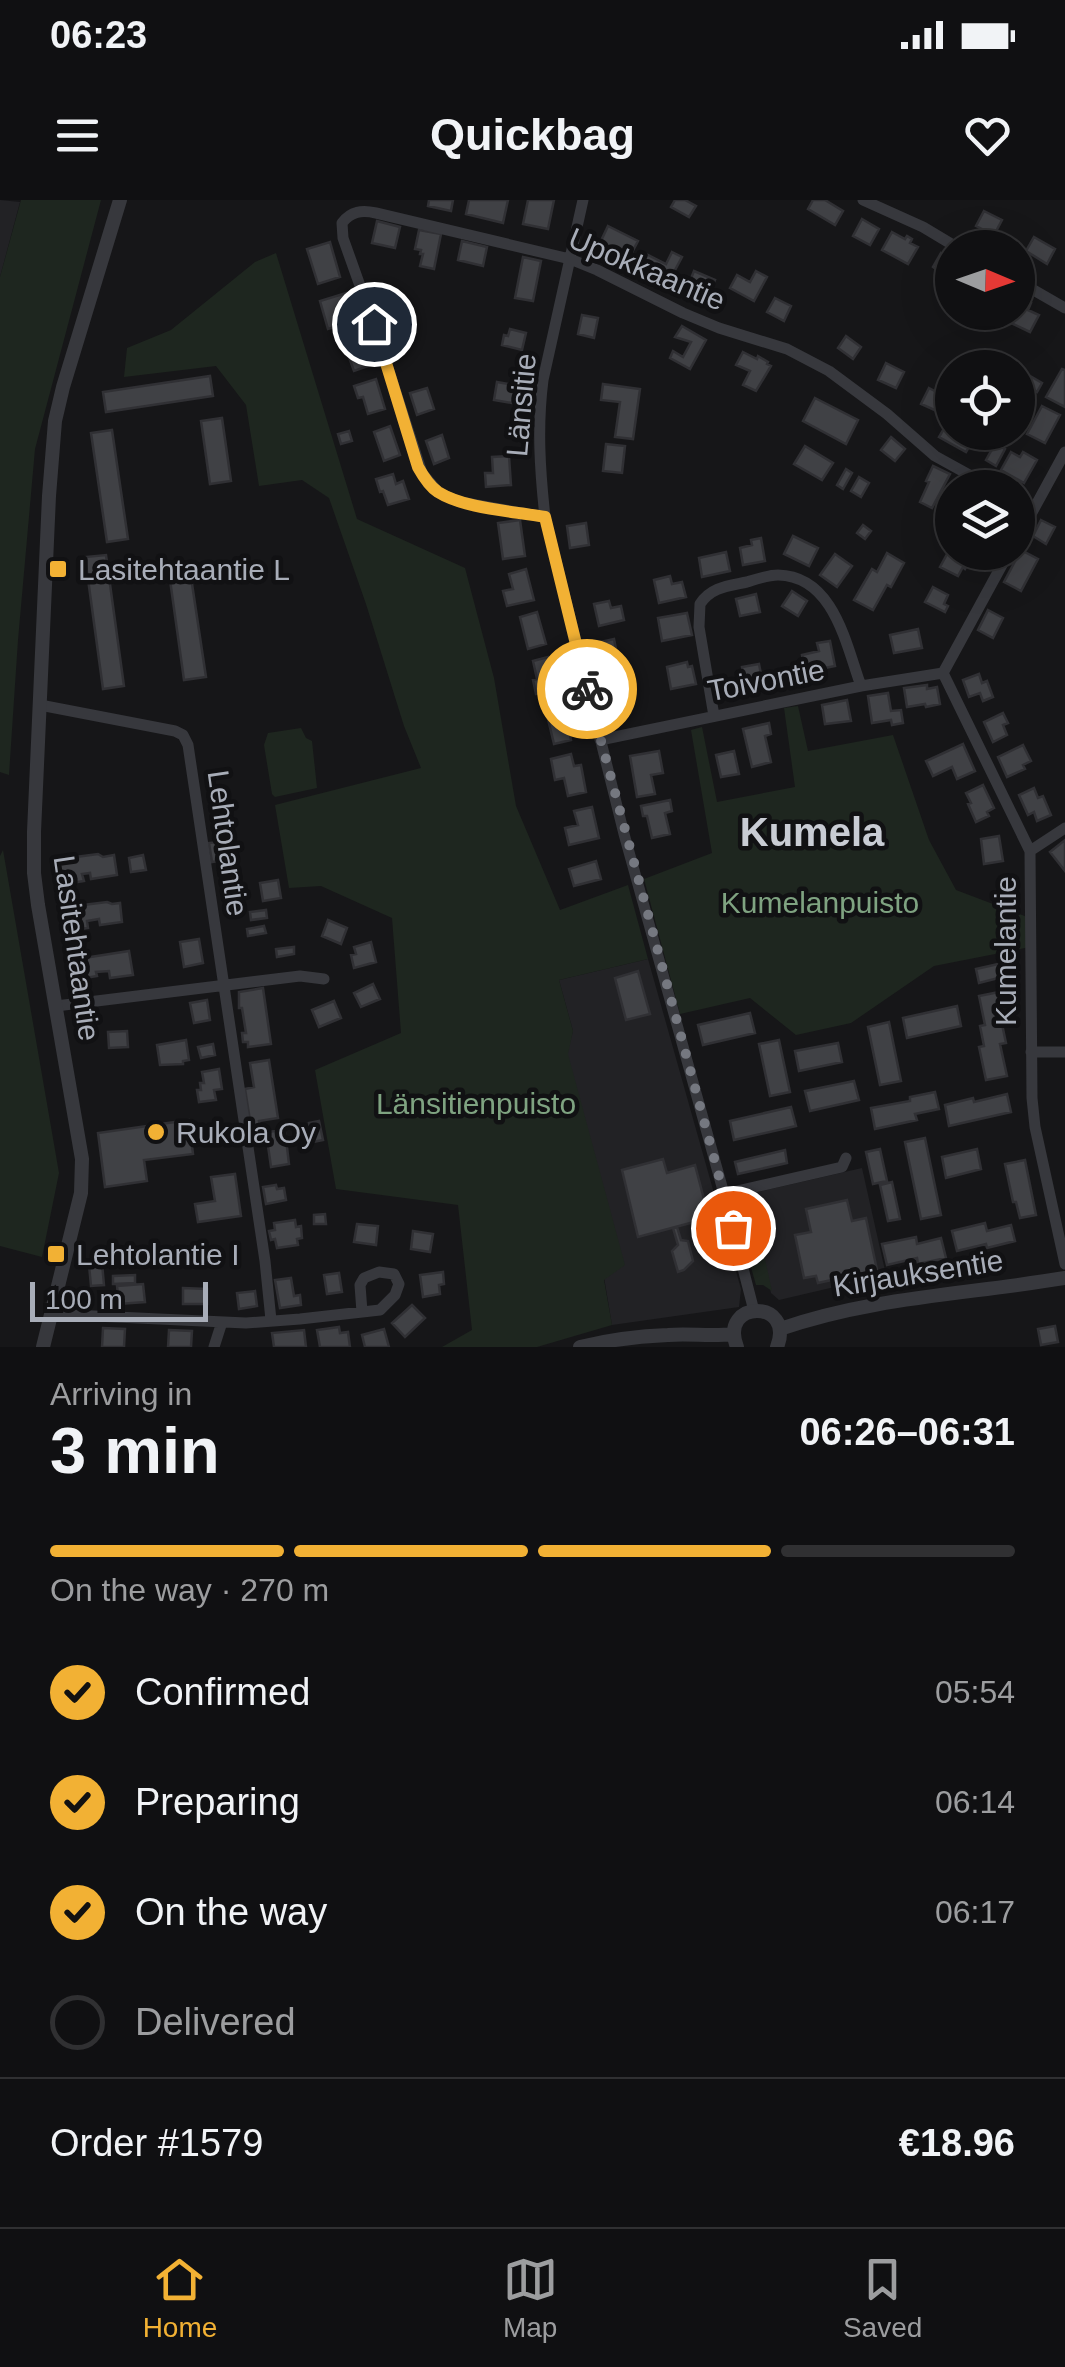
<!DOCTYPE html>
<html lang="en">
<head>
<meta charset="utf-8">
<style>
  :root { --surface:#101012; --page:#1e1e20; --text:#f1f3f6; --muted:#9c9d9f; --line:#303032; --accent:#f2b134 }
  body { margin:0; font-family:Helvetica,sans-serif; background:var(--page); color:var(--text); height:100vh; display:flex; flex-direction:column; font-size:38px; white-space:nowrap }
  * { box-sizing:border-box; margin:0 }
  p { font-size:32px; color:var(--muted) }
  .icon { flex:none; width:55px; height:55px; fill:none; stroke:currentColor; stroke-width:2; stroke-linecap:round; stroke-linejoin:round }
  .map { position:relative; height:1147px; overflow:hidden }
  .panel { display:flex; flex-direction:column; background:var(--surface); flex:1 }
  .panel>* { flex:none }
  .needle { width:65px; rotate:92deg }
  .tools { position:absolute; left:935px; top:30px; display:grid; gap:20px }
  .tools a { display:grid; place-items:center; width:100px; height:100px; border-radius:50%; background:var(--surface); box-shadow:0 10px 40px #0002,0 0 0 2px var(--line); font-size:50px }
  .scale { position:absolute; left:30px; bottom:25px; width:178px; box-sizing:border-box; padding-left:10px; border:5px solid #a8adb8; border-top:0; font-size:28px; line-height:35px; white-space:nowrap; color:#a8adb8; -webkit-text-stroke:8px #111113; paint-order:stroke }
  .pin { position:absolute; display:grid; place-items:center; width:85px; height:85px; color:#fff; margin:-42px; border:5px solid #fff; border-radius:50%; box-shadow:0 2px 10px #0007 }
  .courier { position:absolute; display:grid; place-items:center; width:100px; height:100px; margin:-50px; border:8px solid #f2b134; border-radius:50%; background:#fff; color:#222; box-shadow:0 2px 12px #0007 }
  .overview em { font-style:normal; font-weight:600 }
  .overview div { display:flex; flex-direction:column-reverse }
  .overview { display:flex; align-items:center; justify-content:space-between; height:170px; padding:0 50px }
  h1 { font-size:65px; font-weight:600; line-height:75px }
  .bar { display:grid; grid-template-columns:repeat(4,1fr); gap:15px 10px; align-content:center; height:120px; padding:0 50px }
  .bar i { height:12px; border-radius:8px; background:var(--line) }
  .bar .active { background:var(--accent) }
  .bar p { grid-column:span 4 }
  .line { display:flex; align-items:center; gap:25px; padding:0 50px; border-top:2px solid var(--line) }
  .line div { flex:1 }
  ol { padding:0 50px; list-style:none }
  li { display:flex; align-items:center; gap:30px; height:110px }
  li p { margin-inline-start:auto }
  li .icon { padding:10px; border-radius:50%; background:var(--accent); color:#111; stroke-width:4 }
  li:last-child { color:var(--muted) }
  li i { width:55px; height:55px; border:5px solid var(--line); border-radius:50% }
  .status { display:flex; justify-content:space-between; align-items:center; height:70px; padding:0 50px; background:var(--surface); direction:ltr }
  .status svg { height:28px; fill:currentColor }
  header { display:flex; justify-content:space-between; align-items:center; height:130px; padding:0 50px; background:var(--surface); font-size:45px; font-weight:600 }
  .dock { display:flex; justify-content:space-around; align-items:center; height:140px; border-top:2px solid var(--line); background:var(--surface); font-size:28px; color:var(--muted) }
  .dock a { display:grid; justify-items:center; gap:5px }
  .dock .active { color:var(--accent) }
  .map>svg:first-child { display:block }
</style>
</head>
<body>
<div class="status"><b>06:23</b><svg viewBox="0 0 49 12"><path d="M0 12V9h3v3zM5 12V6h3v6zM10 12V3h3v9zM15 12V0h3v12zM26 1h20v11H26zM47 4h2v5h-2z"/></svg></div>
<header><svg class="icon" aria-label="menu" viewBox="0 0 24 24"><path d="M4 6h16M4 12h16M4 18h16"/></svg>Quickbag<svg class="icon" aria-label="heart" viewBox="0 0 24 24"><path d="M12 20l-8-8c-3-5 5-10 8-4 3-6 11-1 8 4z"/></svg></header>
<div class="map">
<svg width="1065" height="1147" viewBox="0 0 1065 1147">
  <rect width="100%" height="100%" fill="#161618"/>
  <path fill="#222225" d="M0,0L20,2L0,77Z
    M648,759L741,1089L739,1107L612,1125L567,854L573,831L559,780Z
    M862,968L886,1075L779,1100L771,1093L749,994Z"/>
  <path fill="#1e261f" d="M21,0H101L35,249L18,440L9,575L0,572V77Z
    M276,53L357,319L465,368L494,478L516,606L560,710L628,685L648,759L559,780L573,831L568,854L625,1065L604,1080L612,1125L537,1147H442L472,1130L458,1005L336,989L315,870L401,833L392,718L321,686L289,688L275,605L421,568L404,526L366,404L329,298L302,280L259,286L246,205L216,166L124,177L127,148L171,130L255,62Z
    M798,506L808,551L893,535L929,640L956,690L1030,718V747L934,766L851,823L796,835L750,798L680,814L644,679L712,653L691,530L702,527L717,602L795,587L784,508Z
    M301,528L306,538L312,541L317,588L275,597L272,594L264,545L268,533Z
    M3,650L59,973L42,1057L0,1046V656Z
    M754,992L755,994L751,996L772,1091L763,1085H756L736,1014L735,1008L739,998Z"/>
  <path fill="#404145" stroke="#303034" stroke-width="2.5" d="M429,0H453L451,11L428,6Z
    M469,0H508L503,23L466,14Z
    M528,0H554L548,29L523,24Z
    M675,0H685L696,6L689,17L671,7Z
    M813,0H825L843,11L835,25L808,9Z
    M984,11L1002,20L994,35L976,26Z
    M862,19L879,29L870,45L853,36Z
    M377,21L400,27L395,48L372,43Z
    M608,26L638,41L628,60L599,45Z
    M419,30L441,34L434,69L420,66L423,54H420L421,50L415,49Z
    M892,32L905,39L907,36L912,39L910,43L918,47L908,64L882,50Z
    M1034,37L1055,49L1047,64L1026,51Z
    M462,41L487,47L483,66L458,60Z
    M330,42L340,77L318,84L307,49Z
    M672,52L682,57L667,85L636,68L644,53L666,64Z
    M941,53L952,59V82L939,74L940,72L933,67Z
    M523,57L541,61L533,101L515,98Z
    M694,71L715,80L707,99L686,91Z
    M756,71L767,77L754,101L730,88L737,75L750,82Z
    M346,93L355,121L328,129L320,101Z
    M775,98L791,106L784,121L767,112Z
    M1022,99L1031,103L1028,110L1039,115L1030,132L1011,123Z
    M401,102L411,133L393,139L382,108Z
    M582,115L598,118L594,138L578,134Z
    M682,126L706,140L690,169L670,158L673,151L683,157L691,142L675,137Z
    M510,129L526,133L522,150L502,145L504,135L508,136Z
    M846,136L861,147L853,159L838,148Z
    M362,138L371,165L354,171L344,144Z
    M743,152L757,159L758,156L768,162L767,164L771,166L756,191L743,185L750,171L736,165Z
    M886,163L904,172L896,188L878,180Z
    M1062,169L1065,170V207L1046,197Z
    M1025,173L1042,183L1037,192L1020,183Z
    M210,176L213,196L106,212L103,192Z
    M376,179L385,209L368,214L363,197L358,198L354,186Z
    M497,182L515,185L512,203L494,200Z
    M603,184L640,189L633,239L615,237L620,202L601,200Z
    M427,188L434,209L417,215L410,193Z
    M929,188L946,197L939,212L921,204Z
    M815,198L858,220L846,244L803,221Z
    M1042,206L1060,215L1045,243L1027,234Z
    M222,218L231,281L210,284L201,221Z
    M949,220L952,222V232H978L966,252L939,237Z
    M390,226L400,255L384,261L374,232Z
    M112,230L128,339L107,342L91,233Z
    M349,231L352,241L341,244L338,234Z
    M442,235L449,258L434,264L426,241Z
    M891,237L905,249L895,261L881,250Z
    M606,244L625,246L622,273L603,271Z
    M995,244L1005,249L996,266L986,260Z
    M805,246L833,263L822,280L794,264Z
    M1011,252L1020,257L1023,252L1037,260L1024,283L1001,270Z
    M509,256L511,285L486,287L485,273H493L492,257Z
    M933,266L950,274L932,308L920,302L929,282L926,281Z
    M846,269L852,273L843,289L837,285Z
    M393,274L396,284L403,281L409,299L388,305L383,291L380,292L376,279Z
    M859,277L869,283L861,297L851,291Z
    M520,320L525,356L503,359L498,323Z
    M1041,320L1055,327L1046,344L1033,336Z
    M586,323L589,345L570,348L567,326Z
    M863,325L871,331L865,339L857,333Z
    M793,336L818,348L809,366L784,354Z
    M761,338L765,361L743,365L740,348L752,345L751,340Z
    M952,345V352H974L965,369L963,367L958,376L940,367Z
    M1021,350L1038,359L1021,391L1004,382Z
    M726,352L730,371L702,377L699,358Z
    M887,353L904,363L891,387L887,385L873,410L854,400L872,369L877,372Z
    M835,354L852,366L837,387L820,375Z
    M106,355L124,486L103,489L85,357Z
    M526,369L534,400L507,406L503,391L513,389L509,374Z
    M670,376L672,384L682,382L686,397L659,403L654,380Z
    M191,377L206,477L184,480L170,380Z
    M933,387L948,395L944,404L948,406L945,412L925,402Z
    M792,391L807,401L798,416L782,406Z
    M756,394L760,412L740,416L736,399Z
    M609,401L611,408L621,406L624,420L599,426L594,404Z
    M988,410L1003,418L993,438L978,430Z
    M537,412L546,444L528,449L520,417Z
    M687,413L692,435L662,441L658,418Z
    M918,429L922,448L894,453L890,435Z
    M614,439L619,464L602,468L596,443Z
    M830,441L835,466L805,472L802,455L819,451L817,443Z
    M548,457L556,489L536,494L533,480L537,479L533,461Z
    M687,462L688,467L692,466L696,484L671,489L667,467Z
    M759,464L762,479L744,482L742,467Z
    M979,474L982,483L987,481L993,497L983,501L980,493L969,497L963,480Z
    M622,475L627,499L613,502L608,478Z
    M927,485V489L937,487L940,504L926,507L925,504L907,507L904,488Z
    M888,493L891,511L901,510L903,523L892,525L891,520L872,523L868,496Z
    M847,500L851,521L825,524L822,505Z
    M563,507L571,540L554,544L546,511Z
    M1003,513L1008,523L1003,525L1007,535L993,542L984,522Z
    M769,523L771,534L765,536L771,562L752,567L743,529Z
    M963,544L975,571L957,579L952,567L933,576L926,561Z
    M1023,545L1031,561L1023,565L1025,569L1007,577L998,557Z
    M659,551L663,573L651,575L655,594L637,597L630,556Z
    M734,551L739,574L721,577L716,555Z
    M571,554L574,566L581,565L586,592L568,596L564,578L555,580L551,559Z
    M983,585L994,608L987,612L989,616L976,622L968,604L971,603L966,593Z
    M1034,588L1038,598L1043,596L1051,615L1037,621L1034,612L1028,615L1019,595Z
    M670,600L672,611L665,613L670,634L652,638L647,616H643L641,606Z
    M592,607L599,638L569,645L565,628L578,625L574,611Z
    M999,636L1003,661L984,664L981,639Z
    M1065,640V671L1050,652Z
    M226,641L230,659L212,662L209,643Z
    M98,654L103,657L114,655L117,675L91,679L90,673L82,674L84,681L59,685L56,665L74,662L76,657Z
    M143,655L146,670L131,672L129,658Z
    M596,661L601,679L574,686L569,669Z
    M278,680L281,698L263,701L260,683Z
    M107,702L112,704L120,703L122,722L100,725L99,719L87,721L88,728L66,731L64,713L83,705Z
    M266,710L267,718L251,720L250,712Z
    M328,720L347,728L341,744L322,736Z
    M264,726L266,733L248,736L247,729Z
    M199,739L203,763L184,767L180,742Z
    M371,742L376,762L354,768L351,755L356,754L354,747Z
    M294,747V754L277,757L276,749Z
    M129,751L133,775L110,778L109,771L96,772L97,776L74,780L71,760Z
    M1007,762L1010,775L979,783L976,769Z
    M638,771L650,814L626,820L615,778Z
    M373,784L380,799L361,807L354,793Z
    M263,788L271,844L248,847V842H243L242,833H246L242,808H239V792Z
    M999,792L1005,823L1002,824L1006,843L1000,844L1007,876L986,880L979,847L984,846L980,826L985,825L979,796Z
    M207,800L210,820L194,823L190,803Z
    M334,801L341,818L319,827L312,810Z
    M957,806L961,826L907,838L903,818Z
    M750,813L755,833L703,845L698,825Z
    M889,822L901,881L880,885L868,827Z
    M127,831L128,847L109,848L108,832Z
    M186,840L189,860L183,861V864L160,865L157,845Z
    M779,840L790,892L770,896L759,844Z
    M838,843L842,862L799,871L795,851Z
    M213,844L215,855L201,858L198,847Z
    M269,860L278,918L259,921L260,926L251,927L245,889L254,887L250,863Z
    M219,869L222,889L214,890L216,900L199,902L197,890H201L200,883H204L202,872Z
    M854,881L859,900L810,911L805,891Z
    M935,892L939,909L915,914L917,920L875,929L871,908L910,901V897Z
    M1007,894L1011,912L949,926L945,905L973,898L974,902Z
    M791,907L796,926L734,940L730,921Z
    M189,920L193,954L144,960L147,981L105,987L98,933Z
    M319,921L323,940L313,942L309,923Z
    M285,930L289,964L271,967L266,932Z
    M925,938L941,1015L921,1019L905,942Z
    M880,949L887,981L873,984L866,952Z
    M977,949L981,969L946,978L942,957Z
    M785,950L787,963L738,974L735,962Z
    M663,959L667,973L695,965L709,1018L638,1037L622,970Z
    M1025,960L1036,1015L1020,1018L1016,1002H1013L1005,964Z
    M235,974L241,1016L198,1022L195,1004L215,1001L211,977Z
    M892,982L900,1019L888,1021L880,985Z
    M276,985L277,989L284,988L286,1000L266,1004L263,987Z
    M847,1000L852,1021L866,1018L877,1070L818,1083L816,1076L804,1078L795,1035L811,1032L806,1009Z
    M325,1014L326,1024H314V1015Z
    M295,1020L296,1027L301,1026L302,1038L297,1039L298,1045L277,1048L275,1039L271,1040L269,1031L275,1030L274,1023Z
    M985,1023L987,1031L1011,1025L1015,1041L987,1048L986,1044L957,1051L952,1031Z
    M357,1024L378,1026L376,1045L354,1042Z
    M677,1027L681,1040L688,1041L693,1061L684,1070L678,1072L672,1051L678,1045L673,1028Z
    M413,1031L433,1034L430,1052L411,1049Z
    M916,1037L917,1044L941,1038L946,1058L918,1064L917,1058L887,1065L882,1044Z
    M102,1063L104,1085L91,1086L89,1065Z
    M443,1072L444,1084L439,1085L440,1094L423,1097L420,1075Z
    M339,1073L342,1092L327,1094L324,1075Z
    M135,1075V1083L113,1084V1076Z
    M291,1078L294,1096L300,1095L301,1105L280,1108L275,1080Z
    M143,1084L145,1102L119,1104L117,1086Z
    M183,1088L207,1089V1104H183Z
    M255,1091L257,1106L239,1109L237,1093Z
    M412,1105L425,1118L405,1137L392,1123Z
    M1055,1126L1058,1142L1041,1145L1038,1129Z
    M339,1127L340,1133L348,1132L350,1147H320L317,1130Z
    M103,1128L125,1129L124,1147H102Z
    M384,1129L389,1147H365L362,1135Z
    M169,1130L192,1131L191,1147H168Z
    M304,1130L306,1147H274L272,1133Z"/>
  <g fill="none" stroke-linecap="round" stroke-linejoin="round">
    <path stroke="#37383d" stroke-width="11" d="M583,0L543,180C537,227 540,271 545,317L624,634L721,983L754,1111
      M863,0L923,27L958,48
      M1018,81L1065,108
      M1018,301L1033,309
      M545,317L460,302L439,293L422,273L374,125L343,38L342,23C351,11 362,10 376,13L570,59L597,70L683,113L719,128L787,149L829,171L887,214L935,256L993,288
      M1018,338L1065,252
      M1009,352L943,473L1030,651L1032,898L1035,927L1065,1064
      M40,505L175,531L183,535L188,545L265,1061L271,1120
      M714,516L699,427L700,404C711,387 728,386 747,382C757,379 768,375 778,375C834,376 846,445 861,486
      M600,540L861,486L943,473
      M1030,651L1065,628
      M56,806L300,776L324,779
      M1031,852H1065
      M724,994L842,967L846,958
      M51,1114L246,1123L300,1119L380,1110L395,1095L399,1084L394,1074L379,1072L364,1078L360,1085L362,1112
      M214,1147L222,1122"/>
    <path stroke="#37383d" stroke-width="14" d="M780,1129C871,1097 970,1094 1065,1078
      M43,1147L81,993L82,959L38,705L34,673V632L49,296L55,221L63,187L120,0
      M580,1147C609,1140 638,1136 668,1135C690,1133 711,1137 733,1134
      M737,1147C718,1099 796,1099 777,1147"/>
  </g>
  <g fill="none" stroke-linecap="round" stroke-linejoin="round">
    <path stroke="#757880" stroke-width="10" stroke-dasharray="0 18" d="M587,489L733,1028"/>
    <path stroke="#f2b134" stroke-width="12" d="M374,124L418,267C423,276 429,286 438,292C465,309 513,311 545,317L587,489"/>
  </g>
  <g fill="#f2b134" stroke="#111113" stroke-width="4">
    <rect x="48" y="359" width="20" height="20" rx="5"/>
    <circle cx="156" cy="932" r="10"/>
    <rect x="46" y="1044" width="20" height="20" rx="5"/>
  </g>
  <g text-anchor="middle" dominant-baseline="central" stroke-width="9" stroke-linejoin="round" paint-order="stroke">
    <g font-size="30" fill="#a8adb8" stroke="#111113">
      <text transform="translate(647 69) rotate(23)">Upokkaantie</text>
      <text transform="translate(521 205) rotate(-85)">Länsitie</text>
      <text transform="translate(766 480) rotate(-11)">Toivontie</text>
      <text transform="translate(228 643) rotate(82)">Lehtolantie</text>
      <text transform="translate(77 748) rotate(82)">Lasitehtaantie</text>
      <text transform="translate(1005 751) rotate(-90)">Kumelantie</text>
      <text transform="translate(918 1073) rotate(-9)">Kirjauksentie</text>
    </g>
    <g font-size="30" fill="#a8adb8" stroke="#111113" text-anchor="start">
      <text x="78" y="369">Lasitehtaantie L</text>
      <text x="176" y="932">Rukola Oy</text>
      <text x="76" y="1054">Lehtolantie I</text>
    </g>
    <g font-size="30" fill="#7fa381" stroke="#111113">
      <text x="820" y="702">Kumelanpuisto</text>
      <text x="476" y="903">Länsitienpuisto</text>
    </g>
    <g font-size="40" font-weight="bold" fill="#c9ccd4" stroke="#111113">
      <text x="812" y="632">Kumela</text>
    </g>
  </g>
</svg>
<div class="tools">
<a><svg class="needle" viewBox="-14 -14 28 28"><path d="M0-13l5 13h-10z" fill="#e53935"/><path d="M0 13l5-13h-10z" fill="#9c9d9f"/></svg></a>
<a><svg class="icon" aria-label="locate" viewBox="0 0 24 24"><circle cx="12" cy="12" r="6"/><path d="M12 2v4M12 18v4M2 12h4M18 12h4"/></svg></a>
<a><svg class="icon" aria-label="layers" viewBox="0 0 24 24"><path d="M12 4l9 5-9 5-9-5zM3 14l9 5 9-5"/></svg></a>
</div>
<div class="scale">100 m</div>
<div class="pin" style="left:733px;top:1028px;background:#ea580c"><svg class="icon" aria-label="bag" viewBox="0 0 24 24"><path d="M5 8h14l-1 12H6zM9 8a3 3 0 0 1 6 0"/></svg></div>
<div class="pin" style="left:374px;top:124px;background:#1f2937"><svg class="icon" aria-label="home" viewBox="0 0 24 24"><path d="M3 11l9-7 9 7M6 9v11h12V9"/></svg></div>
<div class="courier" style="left:587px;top:489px"><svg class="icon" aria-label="bike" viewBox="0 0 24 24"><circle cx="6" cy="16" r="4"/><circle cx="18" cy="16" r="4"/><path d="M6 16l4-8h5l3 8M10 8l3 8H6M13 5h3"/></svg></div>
</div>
<section class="panel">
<div class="overview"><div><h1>3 min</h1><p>Arriving in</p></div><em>06:26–06:31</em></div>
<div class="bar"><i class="active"></i><i class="active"></i><i class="active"></i><i></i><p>On the way · 270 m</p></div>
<ol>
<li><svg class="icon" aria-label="check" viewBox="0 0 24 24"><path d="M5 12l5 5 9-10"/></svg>Confirmed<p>05:54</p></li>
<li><svg class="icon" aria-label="check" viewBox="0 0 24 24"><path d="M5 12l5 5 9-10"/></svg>Preparing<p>06:14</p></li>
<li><svg class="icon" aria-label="check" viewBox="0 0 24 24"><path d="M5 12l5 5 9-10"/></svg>On the way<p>06:17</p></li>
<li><i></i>Delivered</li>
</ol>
<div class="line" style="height:130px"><div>Order #1579</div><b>€18.96</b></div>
</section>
<nav class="dock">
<a class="active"><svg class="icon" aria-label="home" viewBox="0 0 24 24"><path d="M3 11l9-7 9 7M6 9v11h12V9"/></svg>Home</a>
<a><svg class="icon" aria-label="map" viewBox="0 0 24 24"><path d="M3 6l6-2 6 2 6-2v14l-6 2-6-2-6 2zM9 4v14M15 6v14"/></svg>Map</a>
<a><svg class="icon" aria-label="saved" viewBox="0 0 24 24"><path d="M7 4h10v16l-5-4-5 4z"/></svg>Saved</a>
</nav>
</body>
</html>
